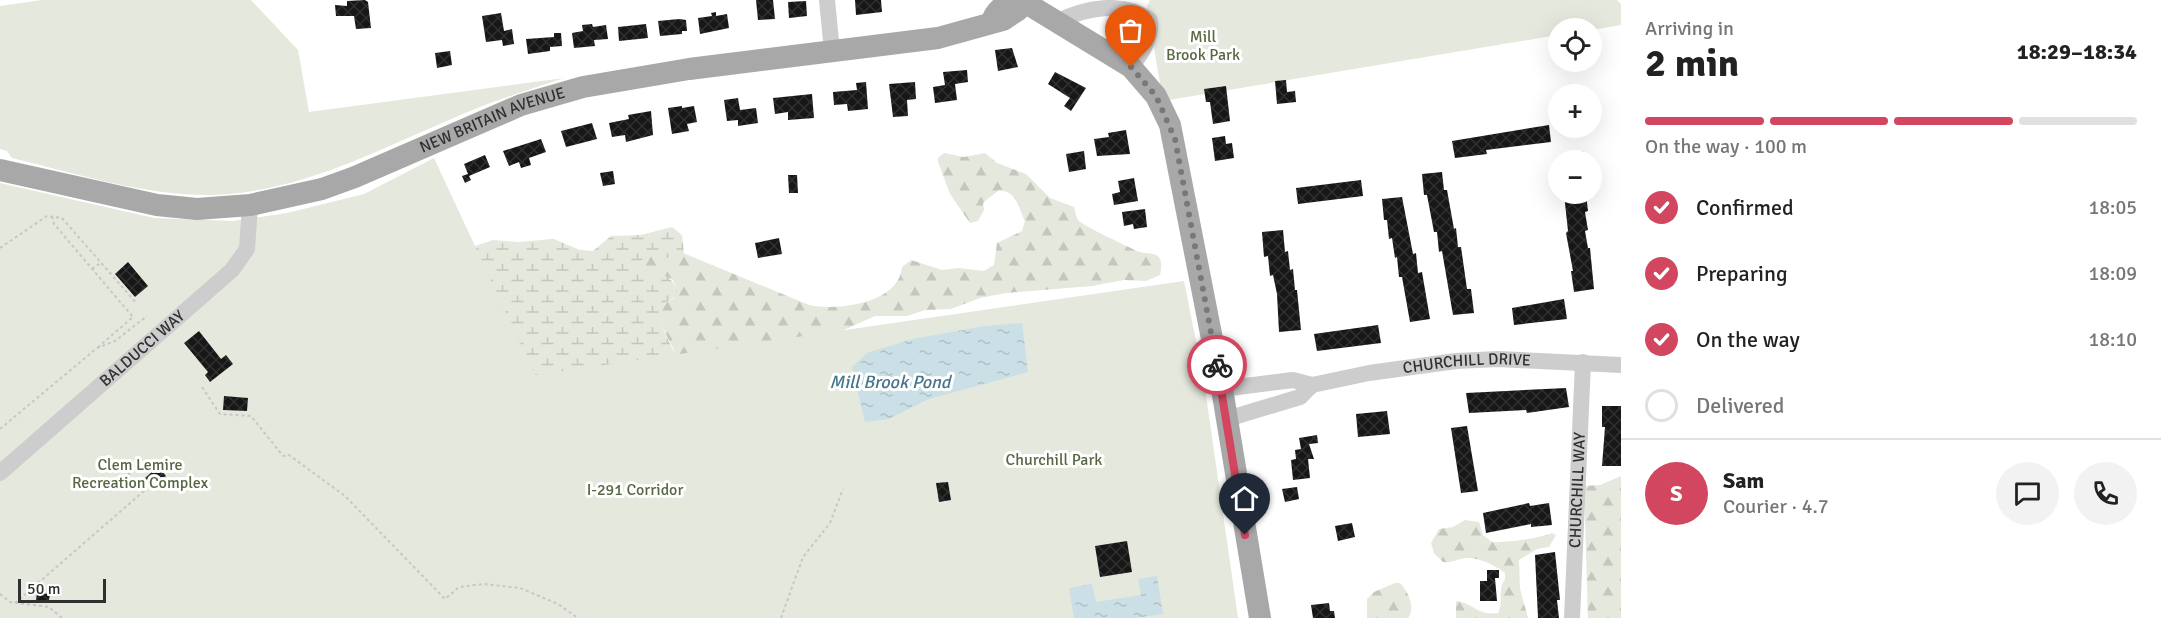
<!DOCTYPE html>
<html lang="en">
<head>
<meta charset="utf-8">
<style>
  :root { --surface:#fff; --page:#f2f2f2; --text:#222; --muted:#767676; --line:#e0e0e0; --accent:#d2465f }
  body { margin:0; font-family:Signika,sans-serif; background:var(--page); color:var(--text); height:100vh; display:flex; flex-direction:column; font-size:22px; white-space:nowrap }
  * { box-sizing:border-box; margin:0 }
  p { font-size:20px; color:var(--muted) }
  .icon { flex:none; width:33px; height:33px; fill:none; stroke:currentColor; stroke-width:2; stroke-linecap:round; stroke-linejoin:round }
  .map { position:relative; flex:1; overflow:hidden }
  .drawer { display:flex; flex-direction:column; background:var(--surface); width:540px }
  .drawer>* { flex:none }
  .controls { position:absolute; left:1548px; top:18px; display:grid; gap:12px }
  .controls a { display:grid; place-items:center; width:54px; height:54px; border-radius:50%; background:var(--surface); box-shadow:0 6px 24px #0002; font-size:30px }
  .scale { position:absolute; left:18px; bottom:15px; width:88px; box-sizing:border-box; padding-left:6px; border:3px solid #303030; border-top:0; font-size:16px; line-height:21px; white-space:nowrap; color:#303030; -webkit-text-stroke:4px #fff; paint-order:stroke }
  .pin { position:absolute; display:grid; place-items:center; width:51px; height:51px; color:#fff; margin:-62px -26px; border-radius:50% 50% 50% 0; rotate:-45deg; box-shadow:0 0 6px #0007 }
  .pin .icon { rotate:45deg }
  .courier { position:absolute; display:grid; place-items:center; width:60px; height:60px; margin:-30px; border:4px solid #d2465f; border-radius:50%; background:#fff; color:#222; box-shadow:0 2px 8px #0007 }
  .summary em { font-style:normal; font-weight:700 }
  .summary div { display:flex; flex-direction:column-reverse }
  .summary { display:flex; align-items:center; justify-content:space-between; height:102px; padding:0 24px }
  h1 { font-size:39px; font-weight:700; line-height:45px }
  .bar { display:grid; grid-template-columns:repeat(4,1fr); gap:9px 6px; align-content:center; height:72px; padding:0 24px }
  .bar i { height:8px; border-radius:4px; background:var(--line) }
  .bar .current { background:var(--accent) }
  .bar p { grid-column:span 4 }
  .line { display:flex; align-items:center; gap:15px; padding:0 24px; border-top:2px solid var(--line) }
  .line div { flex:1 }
  .round { display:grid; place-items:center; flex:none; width:63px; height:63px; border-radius:32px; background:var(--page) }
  ol { padding:0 24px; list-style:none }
  li { display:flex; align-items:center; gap:18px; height:66px }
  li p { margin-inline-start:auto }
  li .icon { padding:6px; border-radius:50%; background:var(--accent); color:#fff; stroke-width:4 }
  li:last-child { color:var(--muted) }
  li i { width:33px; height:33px; border:3px solid var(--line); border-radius:50% }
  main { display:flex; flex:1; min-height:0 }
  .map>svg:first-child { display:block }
</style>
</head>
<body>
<main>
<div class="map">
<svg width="1621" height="618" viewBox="0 0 1621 618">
  <defs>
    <pattern id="forest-firs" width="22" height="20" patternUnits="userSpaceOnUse" patternTransform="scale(1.5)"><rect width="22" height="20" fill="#e4e8dd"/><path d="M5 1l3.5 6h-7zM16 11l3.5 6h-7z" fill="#c4c7be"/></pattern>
    <pattern id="wetland-marsh" width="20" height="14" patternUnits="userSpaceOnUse" patternTransform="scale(1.5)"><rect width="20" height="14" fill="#e4e8dd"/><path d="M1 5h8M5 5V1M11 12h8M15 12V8" fill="none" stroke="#c4c7be"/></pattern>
    <pattern id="water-ripples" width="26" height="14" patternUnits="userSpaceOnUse" patternTransform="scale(1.5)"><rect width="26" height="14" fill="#cbdfe7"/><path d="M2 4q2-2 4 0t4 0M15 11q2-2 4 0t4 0" fill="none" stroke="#afc0c6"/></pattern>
    <pattern id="building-cross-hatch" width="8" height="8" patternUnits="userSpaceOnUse" patternTransform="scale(1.5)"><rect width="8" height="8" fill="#171717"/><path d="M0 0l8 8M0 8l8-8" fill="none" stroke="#303030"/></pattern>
  </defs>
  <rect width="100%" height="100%" fill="#fff"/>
  <path fill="url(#forest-firs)" d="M944,153L964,157L985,153L997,163L1026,174L1050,198L1074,207C1075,211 1076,216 1078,220C1083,226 1127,246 1137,251C1149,256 1166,248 1160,275L1146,281L1124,280L1092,286L1006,293L980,298L951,309L925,310L907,316H875L844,330L684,618L674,350C669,340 656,318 661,307C663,303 670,301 674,298L677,287L672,279L648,272L642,260L647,255L683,253L809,305C837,311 899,304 902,267L911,260L942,270L959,268L984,271L994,265L997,243L1022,231L1025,221C1017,206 1019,193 999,190L983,203L984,210L978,221L970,223L950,194L938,162V158Z
    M1621,476V618H1588L1584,486L1600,485Z
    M1465,520L1479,522L1483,535L1492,542C1506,543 1541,538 1552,533L1556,535L1549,547L1537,549L1519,560L1520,589L1528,618H1456V601C1474,603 1477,616 1498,613C1504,602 1497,590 1505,579V573C1497,566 1478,557 1468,558C1459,558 1454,563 1443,562L1434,553L1431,543L1439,529L1453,527Z
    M1395,583H1400C1408,591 1416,608 1408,618H1367V599L1374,592Z"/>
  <path fill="url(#wetland-marsh)" d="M672,227L682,235L684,253L668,258L648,255L642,260L648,272L668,277L677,287V295C673,299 664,302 662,307C655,320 672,346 677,358L249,618L466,249L493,240L518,242L554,239L580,250L593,251L611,236L641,235Z"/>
  <path fill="#e4e8dd" d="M42,0H251L298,50L309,112L564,78C525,91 486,103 449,120C372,153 298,192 213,195C145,196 78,174 12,158L7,151L0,149V6Z
    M1150,0H1617L1621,4V25L1592,30L1558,28V35L1163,101L1147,6Z
    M434,158L535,375L1184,281L1204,381L1238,618H0V183L154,218L233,221L287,213L364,194Z"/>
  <path fill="url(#water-ripples)" d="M1022,323L1028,372L929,399L889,419L865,422L852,367L867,353L912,339L985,326Z
    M1157,576L1163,614L1135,618H1074L1069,588L1092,584L1096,602L1141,595L1138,579Z"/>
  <path fill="url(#building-cross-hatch)" d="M365,0L368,2L371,28L356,29L354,16H336L335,5L347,6V1Z
    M756,0H773L775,19L758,20Z
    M855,0H881L882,12L856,15Z
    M806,1L807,16L789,18L788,2Z
    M716,12V16L727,14L729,28L700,34L698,18L712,16L711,13Z
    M501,13L504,31L512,29L514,44L503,46L502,40L486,42L482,16Z
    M679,19L686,20L687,31H682V34L660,36L658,21Z
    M592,24L593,27L606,25L608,39L594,40L595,46L574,48L572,33L583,31L582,25Z
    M646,24L648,38L619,41L618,27Z
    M554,33H561L562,46L550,47V51L528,54L526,39L554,37Z
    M1012,48L1018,67L998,71L995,50Z
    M450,51L452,65L437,68L435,53Z
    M967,70L968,82L955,84L957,100L935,103L933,87L945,85L943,72Z
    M1055,72L1086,88L1071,111L1064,106L1070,98L1048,84Z
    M1286,80L1287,92L1295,91L1296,102L1277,104L1275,81Z
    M866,82L868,109L848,111L847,104L834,105L833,92L857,90L856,83Z
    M915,82L916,99L907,100L908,116L893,117L889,84Z
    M1226,86L1230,121L1213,124L1210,102H1206L1204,89Z
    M812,94L814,118L788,120V112L775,114L773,98Z
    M738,98L740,110L756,108L758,123L738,126V120L727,121L724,100Z
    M682,106V108L694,106L697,122L687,124L689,131L672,134L668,108Z
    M651,111L653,135L626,142L625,135L612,137L609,123L629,119L628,115Z
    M592,123L597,139L566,147L561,131Z
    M1549,125L1551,142L1486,150L1487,154L1455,158L1452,141Z
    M1126,130L1130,154L1097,156L1094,139L1109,137L1108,133Z
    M1225,136L1226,144L1232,143L1234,158L1215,161L1212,138Z
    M541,139L546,152L529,158L531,165L521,168L519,162L509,166L503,151Z
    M1084,151L1086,169L1069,172L1066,154Z
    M1583,151L1584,160H1565L1564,154Z
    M485,155L490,167L469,176L471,180L465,183L462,176L468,174L464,164Z
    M613,171L615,184L603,186L600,173Z
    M1442,172L1444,190H1447L1454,229L1456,228L1458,247H1461L1467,289H1471L1474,313L1453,315L1442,251L1439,252L1437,232H1434L1427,195H1424L1422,174Z
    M788,175H797L798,193H789Z
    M1134,178L1138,201L1114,205L1112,194L1120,192L1118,181Z
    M1361,180L1363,196L1298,204L1296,188Z
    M1564,194H1586L1588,211L1585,212L1588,230L1585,231L1588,248H1590L1594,289L1574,292L1571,271H1573L1566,233L1568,231Z
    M1402,197L1413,254L1416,253L1418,273L1422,272L1430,319L1410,322L1402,277H1399L1397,257L1395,258L1392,238L1389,239L1387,220H1384L1382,199Z
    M1145,209L1147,227L1134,229L1133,224L1124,226L1122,212Z
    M1283,230L1285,252L1288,251L1290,270L1293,269L1295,290H1297L1301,330L1279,332L1277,294L1273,275L1270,276L1268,256L1264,257L1262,232Z
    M779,238L782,254L758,258L755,243Z
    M128,262L148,286L135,297L115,274Z
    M1564,299L1567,319L1514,325L1512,308Z
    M1378,325L1381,343L1317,351L1314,334Z
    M199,331L221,359L226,355L233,364L210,382L205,375L208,372L184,343Z
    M1566,388L1569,407L1527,413L1526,410L1469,413L1466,393Z
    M224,396L248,398L247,411L223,410Z
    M1602,406H1621V466H1602L1605,427H1602Z
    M1387,411L1390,434L1358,437L1356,414Z
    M1467,426L1478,491L1461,493L1451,428Z
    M1317,435L1318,443L1309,444L1314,459H1308L1310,478L1293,480L1291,460L1296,459L1295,450L1301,449L1299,438Z
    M158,466L166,476L150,489L143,480Z
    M948,482L951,500L939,502L936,483Z
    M1297,487L1299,499L1285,502L1282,489Z
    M1529,503L1530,506L1549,503L1552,525L1531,527V524L1486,533L1483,513Z
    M1352,523L1355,537L1338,541L1335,526Z
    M1127,541L1132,572L1100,577L1095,546Z
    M1555,552L1560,600H1557L1559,618H1538L1535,555Z
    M1487,570H1499V578H1495L1497,601H1480V581H1487Z
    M37,593L50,594L49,600H36Z
    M1329,603L1330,611H1334L1335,618H1313L1311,605Z"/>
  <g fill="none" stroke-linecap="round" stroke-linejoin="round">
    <path stroke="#c7c7c7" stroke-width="2" stroke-dasharray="3 3" stroke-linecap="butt" d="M52,216L54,224L133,317L97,348
      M0,248L47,216L62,218L137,304
      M92,269L102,262
      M202,387L220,414L251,416L283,456L289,455L345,496L445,599L459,587L484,584L520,588L558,604L578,618
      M0,429L97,348L115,341L147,316
      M0,594L10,602L49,607L62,618
      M15,603L144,491L117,460
      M781,618L803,557L830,523L843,489"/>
    <g stroke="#cdcdcd" stroke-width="16">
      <path d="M827,0L832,51"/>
      <path d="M1056,22C1085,8 1122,0 1150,20C1152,39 1142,53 1131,67"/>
      <path id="s1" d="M1222,389L1293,380L1312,385L1369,373L1456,361L1498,359L1621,365"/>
      <path d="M1227,419L1300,397L1312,385"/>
      <path id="s2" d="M0,473L232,270L247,249L250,205"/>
      <path id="s3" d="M1572,618L1583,362"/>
    </g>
    <g stroke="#a8a8a8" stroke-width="22">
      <path d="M1021,0L1131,67L1156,96L1170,125L1223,395L1260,618"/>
      <path id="s4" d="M0,170L157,205L197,209L250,205L322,189L355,177L521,105L583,87L689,69L938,38L1003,20L1018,10L1021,1C1009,0 995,9 992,22"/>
    </g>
  </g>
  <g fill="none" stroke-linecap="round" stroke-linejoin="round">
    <path stroke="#787878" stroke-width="6" stroke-dasharray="0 10.8" d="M1131,67L1156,96L1175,139L1217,365"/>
    <path stroke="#d2465f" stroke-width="8" d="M1217,365L1245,535"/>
  </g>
  <g text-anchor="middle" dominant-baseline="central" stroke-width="6" stroke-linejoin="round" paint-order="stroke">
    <g font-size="16" fill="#576742" stroke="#fff">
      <text x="1203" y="37">Mill<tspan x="1203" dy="18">Brook Park</tspan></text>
      <text x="1054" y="460">Churchill Park</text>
      <text x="140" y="465">Clem Lemire<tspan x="140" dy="18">Recreation Complex</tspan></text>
      <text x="635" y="490">I-291 Corridor</text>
    </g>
    <g font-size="16" fill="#303030" stroke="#fff">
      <text stroke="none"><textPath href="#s4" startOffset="512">NEW BRITAIN AVENUE</textPath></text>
      <text stroke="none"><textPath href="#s2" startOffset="189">BALDUCCI WAY</textPath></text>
      <text stroke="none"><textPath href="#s1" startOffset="248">CHURCHILL DRIVE</textPath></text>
      <text stroke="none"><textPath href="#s3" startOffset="128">CHURCHILL WAY</textPath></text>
    </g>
    <g font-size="18" font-style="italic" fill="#46768a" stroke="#fff">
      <text x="890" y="382">Mill Brook Pond</text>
    </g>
  </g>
</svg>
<div class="controls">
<a><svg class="icon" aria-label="locate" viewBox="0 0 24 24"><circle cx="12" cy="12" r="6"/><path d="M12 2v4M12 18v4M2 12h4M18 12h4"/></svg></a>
<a>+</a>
<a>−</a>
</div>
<div class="scale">50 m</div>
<div class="pin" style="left:1131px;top:67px;background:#ea580c"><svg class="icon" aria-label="bag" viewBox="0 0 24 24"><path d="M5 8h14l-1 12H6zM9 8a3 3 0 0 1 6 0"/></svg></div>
<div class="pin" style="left:1245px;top:535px;background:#1f2937"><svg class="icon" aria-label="home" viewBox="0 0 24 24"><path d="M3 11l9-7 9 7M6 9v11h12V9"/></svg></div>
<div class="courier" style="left:1217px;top:365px"><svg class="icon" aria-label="bike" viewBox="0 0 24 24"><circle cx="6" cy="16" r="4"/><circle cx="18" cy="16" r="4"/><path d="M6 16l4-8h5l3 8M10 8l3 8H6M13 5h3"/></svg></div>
</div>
<section class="drawer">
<div class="summary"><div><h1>2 min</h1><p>Arriving in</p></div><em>18:29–18:34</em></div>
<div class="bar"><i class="current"></i><i class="current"></i><i class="current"></i><i></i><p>On the way · 100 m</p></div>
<ol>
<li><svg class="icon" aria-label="check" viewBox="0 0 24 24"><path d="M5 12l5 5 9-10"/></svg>Confirmed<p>18:05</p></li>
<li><svg class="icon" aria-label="check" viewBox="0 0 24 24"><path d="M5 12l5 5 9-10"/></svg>Preparing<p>18:09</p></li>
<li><svg class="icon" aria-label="check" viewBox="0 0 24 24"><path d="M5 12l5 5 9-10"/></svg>On the way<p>18:10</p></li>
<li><i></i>Delivered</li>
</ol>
<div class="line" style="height:108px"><b class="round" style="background:var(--accent);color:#fff">S</b><div><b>Sam</b><p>Courier · 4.7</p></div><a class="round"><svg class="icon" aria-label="chat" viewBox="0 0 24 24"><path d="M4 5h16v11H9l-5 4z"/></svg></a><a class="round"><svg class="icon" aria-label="phone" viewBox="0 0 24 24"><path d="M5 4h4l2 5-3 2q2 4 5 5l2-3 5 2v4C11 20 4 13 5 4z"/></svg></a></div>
</section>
</main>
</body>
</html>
